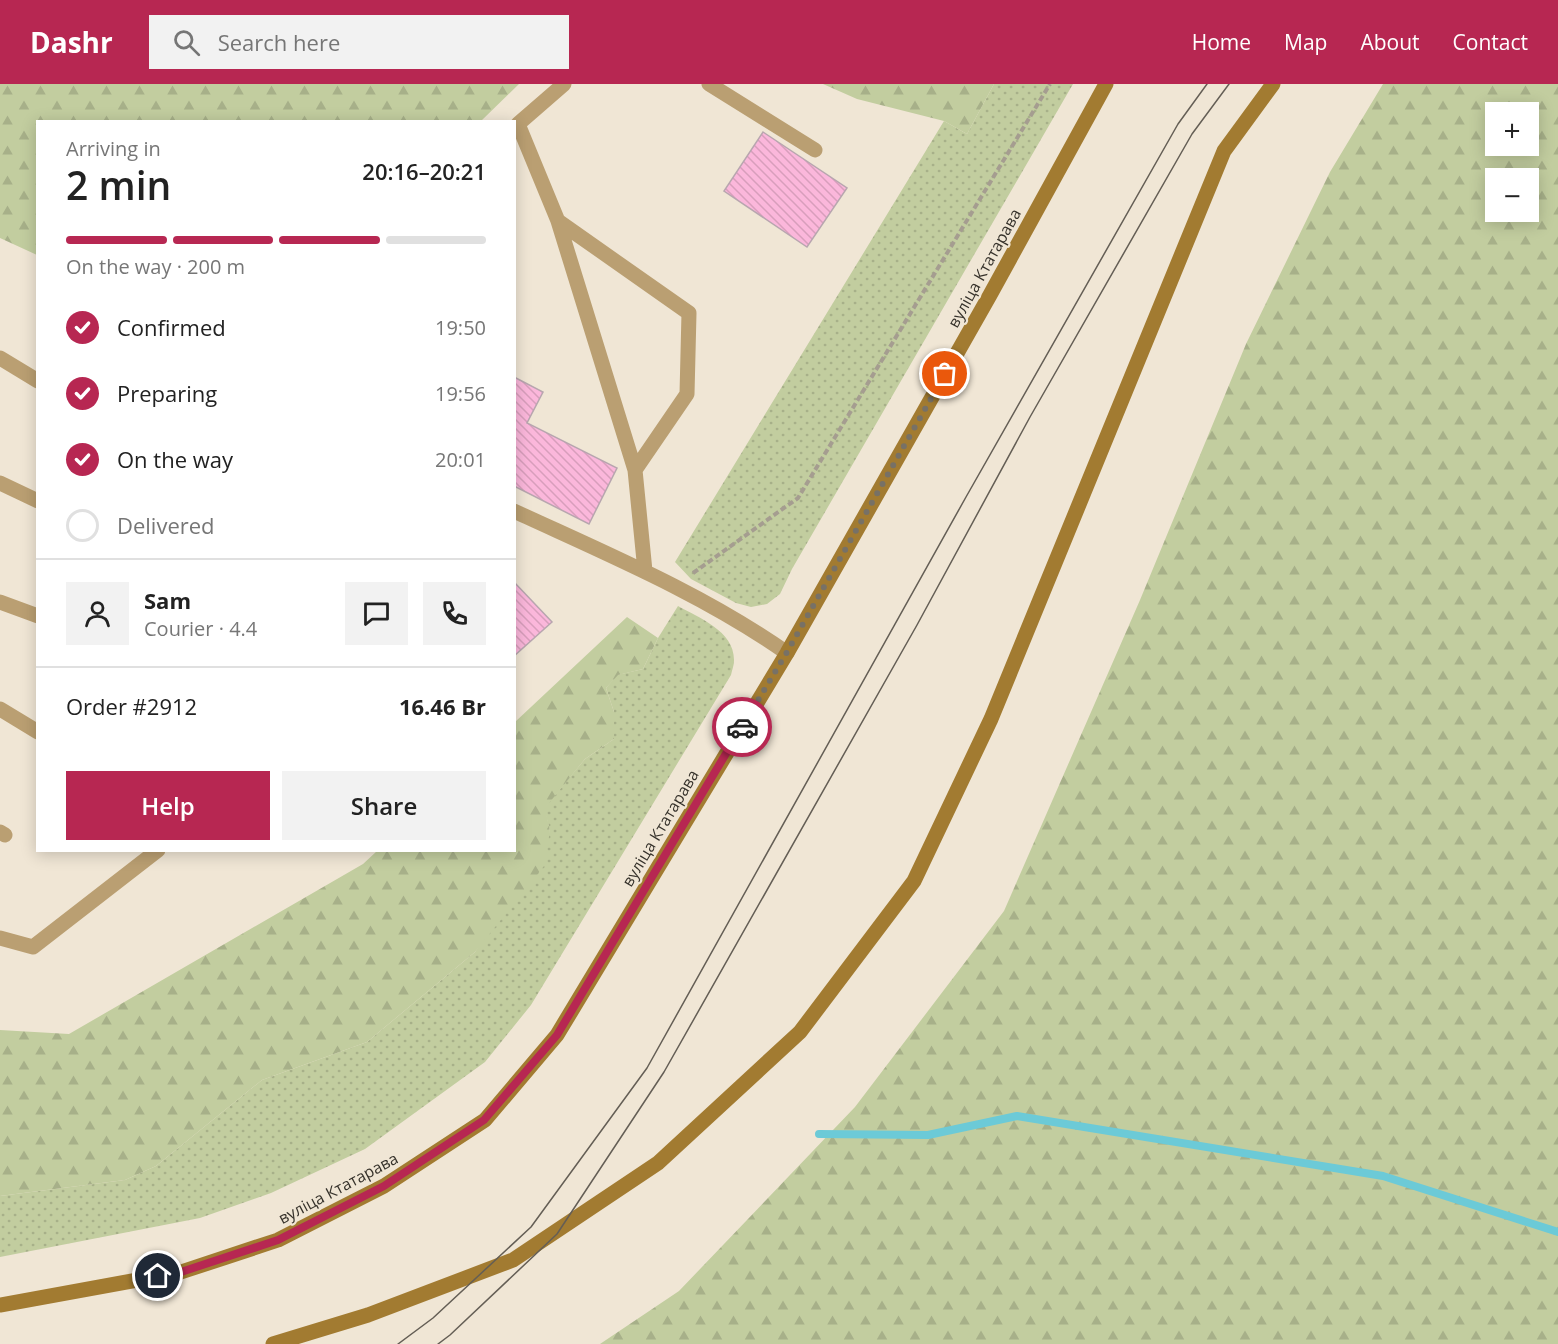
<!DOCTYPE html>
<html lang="en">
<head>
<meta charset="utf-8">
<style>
  :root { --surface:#fff; --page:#f2f2f2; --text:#222; --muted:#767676; --line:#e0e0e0; --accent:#b72752 }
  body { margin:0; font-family:"Open Sans",sans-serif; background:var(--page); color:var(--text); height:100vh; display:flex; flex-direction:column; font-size:22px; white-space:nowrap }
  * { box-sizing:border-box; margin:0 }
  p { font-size:20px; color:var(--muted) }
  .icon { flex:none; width:33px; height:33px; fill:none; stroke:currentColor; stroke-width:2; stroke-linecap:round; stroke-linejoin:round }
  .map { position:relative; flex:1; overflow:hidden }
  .drawer { position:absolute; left:36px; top:36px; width:480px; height:732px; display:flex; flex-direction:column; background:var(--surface); border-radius:0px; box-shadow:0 3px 15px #0003 }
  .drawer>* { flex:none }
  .fabs { position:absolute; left:1485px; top:18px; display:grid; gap:12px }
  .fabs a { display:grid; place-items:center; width:54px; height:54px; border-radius:0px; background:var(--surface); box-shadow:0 3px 15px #0003; font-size:30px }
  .pin { position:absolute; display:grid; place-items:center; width:51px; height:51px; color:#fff; margin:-26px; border:3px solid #fff; border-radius:50%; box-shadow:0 2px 6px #0007 }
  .courier { position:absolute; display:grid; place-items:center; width:60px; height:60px; margin:-30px; border:4px solid #b72752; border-radius:50%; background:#fff; color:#222; box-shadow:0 2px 8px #0007 }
  .summary em { font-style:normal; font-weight:600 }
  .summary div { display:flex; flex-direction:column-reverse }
  .summary { display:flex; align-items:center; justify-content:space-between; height:102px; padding:0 30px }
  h1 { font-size:39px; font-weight:600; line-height:45px }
  .bar { display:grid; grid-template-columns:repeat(4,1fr); gap:9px 6px; align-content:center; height:72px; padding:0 30px }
  .bar i { height:8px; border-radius:4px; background:var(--line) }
  .bar .on { background:var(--accent) }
  .bar p { grid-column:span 4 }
  .line { display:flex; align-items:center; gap:15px; padding:0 30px; border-top:2px solid var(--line) }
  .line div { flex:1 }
  .round { display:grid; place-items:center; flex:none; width:63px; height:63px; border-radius:0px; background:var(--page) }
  ol { padding:0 30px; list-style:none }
  li { display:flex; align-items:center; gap:18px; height:66px }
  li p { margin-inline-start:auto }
  li .icon { padding:6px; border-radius:50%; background:var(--accent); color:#fff; stroke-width:4 }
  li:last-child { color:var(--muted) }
  li i { width:33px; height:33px; border:3px solid var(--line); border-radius:50% }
  .cta { display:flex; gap:12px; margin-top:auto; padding:12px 30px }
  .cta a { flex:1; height:69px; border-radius:0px; background:var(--accent); color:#fff; font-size:24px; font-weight:600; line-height:69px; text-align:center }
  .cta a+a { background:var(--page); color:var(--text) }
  header { display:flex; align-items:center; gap:36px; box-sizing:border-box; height:84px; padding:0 30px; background:var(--accent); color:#fff }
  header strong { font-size:28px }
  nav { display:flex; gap:33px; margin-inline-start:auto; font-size:21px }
  .search { width:420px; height:54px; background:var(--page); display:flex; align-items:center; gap:15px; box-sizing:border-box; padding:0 21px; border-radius:0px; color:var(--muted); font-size:22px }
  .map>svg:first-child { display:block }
</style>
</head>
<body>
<header>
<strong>Dashr</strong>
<div class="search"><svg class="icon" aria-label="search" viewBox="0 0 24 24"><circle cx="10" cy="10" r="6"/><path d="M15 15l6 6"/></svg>Search here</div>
<nav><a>Home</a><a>Map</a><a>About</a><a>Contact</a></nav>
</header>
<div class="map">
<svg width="1558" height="1260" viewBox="0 0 1558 1260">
  <defs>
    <pattern id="grass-dots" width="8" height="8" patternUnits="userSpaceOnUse" patternTransform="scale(1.5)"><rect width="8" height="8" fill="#c2cd9f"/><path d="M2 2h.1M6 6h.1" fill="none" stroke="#a7b089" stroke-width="1.8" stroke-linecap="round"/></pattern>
    <pattern id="forest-firs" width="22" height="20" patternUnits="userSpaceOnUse" patternTransform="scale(1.5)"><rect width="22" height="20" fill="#c2cd9f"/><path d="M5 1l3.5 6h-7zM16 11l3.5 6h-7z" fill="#a7b089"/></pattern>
    <pattern id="building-back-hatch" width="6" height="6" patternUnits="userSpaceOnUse" patternTransform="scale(1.5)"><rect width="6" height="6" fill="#fbb7db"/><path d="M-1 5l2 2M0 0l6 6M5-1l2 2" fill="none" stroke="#d89ebc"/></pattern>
  </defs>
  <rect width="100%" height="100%" fill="#f0e6d5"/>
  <path fill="url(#grass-dots)" d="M994,0H1073L792,485L780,510L767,520L751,523L736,519L691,495L675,478L944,37L967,50Z
    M678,522C699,534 735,547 734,577C734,581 732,586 731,591L531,921L485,978L365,1065L271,1109L200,1134L0,1173V1112L125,1096L156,1082L262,996L367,958L475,868L550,747L544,724L585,675L614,655V628L606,604L617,591L643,585L658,554Z"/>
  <path fill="url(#forest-firs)" fill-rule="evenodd" d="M0,0H519L481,37L38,38L37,171L0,154Z
    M823,0H994L967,50L944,37L857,15Z
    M1383,0H1558V1260H600L679,1207L855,1023L1004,827L1140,516L1246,260L1330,88ZM1528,28V62H1496V28ZM1528,94V128H1496V94Z
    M627,533L658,554L643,585L618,591L606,604L614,628V655L585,675L545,724L550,747L544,782L475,868L367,958L262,996L156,1082L125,1096L0,1112V946L69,950L363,780L377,767L514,766L515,638Z"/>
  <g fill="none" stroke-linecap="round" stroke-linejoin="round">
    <path stroke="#6ccad7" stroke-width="8" d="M819,1050L928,1051L1017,1032L1383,1092L1558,1148"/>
  </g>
  <path fill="url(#building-back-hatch)" stroke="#b8a6af" stroke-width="1.5" d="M763,48L847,104L807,163L724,107Z
    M514,293L543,308L527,339L617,384L589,440L514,402Z
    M514,498L552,538L514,572Z"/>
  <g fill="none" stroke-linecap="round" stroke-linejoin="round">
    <path stroke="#a59d90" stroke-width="4" stroke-dasharray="6 3" stroke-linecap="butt" d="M693,489L798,414L1050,0"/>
    <path stroke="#ba9f72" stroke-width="15" d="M564,0L518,40L558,137L635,386L645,487
      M709,0L815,66
      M558,137L689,229L687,310L635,386
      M0,274L38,297
      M0,399L38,417
      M514,427C607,470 703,510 787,569
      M0,518L38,532
      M0,625L38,648
      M0,748L5,751
      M0,854L33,863L158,766"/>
    <path stroke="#a27b31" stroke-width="15" d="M0,1221L181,1188L278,1156L384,1102L485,1036L557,951L787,569L990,211L1106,0
      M273,1260L368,1231L513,1176L658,1079L800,948L914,797L991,635L1224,67L1273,0"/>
    <path stroke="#645e55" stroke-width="1.5" d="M398,1260L433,1234L531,1143L647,984L966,413L1178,40L1207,0
      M438,1260L450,1251L557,1150L664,988L917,541L1030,333L1192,50L1229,0"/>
  </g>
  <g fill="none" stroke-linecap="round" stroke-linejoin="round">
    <path stroke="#777166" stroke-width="6" stroke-dasharray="0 10.8" d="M742,643L787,568L945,290"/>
    <path stroke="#b72752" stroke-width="8" d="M158,1192L181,1188L278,1156L384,1102L484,1036L557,951L742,643"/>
  </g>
  <g text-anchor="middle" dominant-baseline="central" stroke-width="4.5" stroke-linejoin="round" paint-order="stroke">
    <g font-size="16" fill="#36322b" stroke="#f0e6d5">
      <text transform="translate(984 184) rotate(-61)">вуліца Ктатарава</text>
      <text transform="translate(660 744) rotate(-59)">вуліца Ктатарава</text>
      <text transform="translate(338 1104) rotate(-28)">вуліца Ктатарава</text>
    </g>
  </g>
</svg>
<div class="fabs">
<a>+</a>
<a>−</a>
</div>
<div class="pin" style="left:945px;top:290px;background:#ea580c"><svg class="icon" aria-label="bag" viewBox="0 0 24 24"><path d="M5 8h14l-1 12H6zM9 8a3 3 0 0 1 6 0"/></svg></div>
<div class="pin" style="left:158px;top:1192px;background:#1f2937"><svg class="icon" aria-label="home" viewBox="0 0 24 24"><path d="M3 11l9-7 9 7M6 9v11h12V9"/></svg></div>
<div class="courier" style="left:742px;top:643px"><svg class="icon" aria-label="car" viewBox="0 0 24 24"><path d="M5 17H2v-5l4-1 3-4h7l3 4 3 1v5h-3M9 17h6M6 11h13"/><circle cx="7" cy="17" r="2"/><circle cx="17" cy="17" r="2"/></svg></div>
<section class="drawer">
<div class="summary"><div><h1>2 min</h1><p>Arriving in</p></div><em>20:16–20:21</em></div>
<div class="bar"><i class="on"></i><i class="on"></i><i class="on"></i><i></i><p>On the way · 200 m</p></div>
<ol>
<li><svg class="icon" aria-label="check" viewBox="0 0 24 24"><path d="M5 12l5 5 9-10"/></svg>Confirmed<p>19:50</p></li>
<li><svg class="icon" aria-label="check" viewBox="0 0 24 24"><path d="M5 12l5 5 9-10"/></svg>Preparing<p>19:56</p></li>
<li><svg class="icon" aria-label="check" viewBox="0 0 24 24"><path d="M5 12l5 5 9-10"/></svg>On the way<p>20:01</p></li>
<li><i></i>Delivered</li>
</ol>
<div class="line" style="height:108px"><a class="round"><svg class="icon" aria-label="person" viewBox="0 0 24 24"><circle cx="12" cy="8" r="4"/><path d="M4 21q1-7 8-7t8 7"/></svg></a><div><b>Sam</b><p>Courier · 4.4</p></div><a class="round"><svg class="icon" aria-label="chat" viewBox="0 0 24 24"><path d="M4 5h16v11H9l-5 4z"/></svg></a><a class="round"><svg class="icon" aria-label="phone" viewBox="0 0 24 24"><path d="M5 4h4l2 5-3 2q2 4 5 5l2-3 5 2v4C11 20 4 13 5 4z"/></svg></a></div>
<div class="line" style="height:78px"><div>Order #2912</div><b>16.46 Br</b></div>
<div class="cta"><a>Help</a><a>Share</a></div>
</section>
</div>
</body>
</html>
